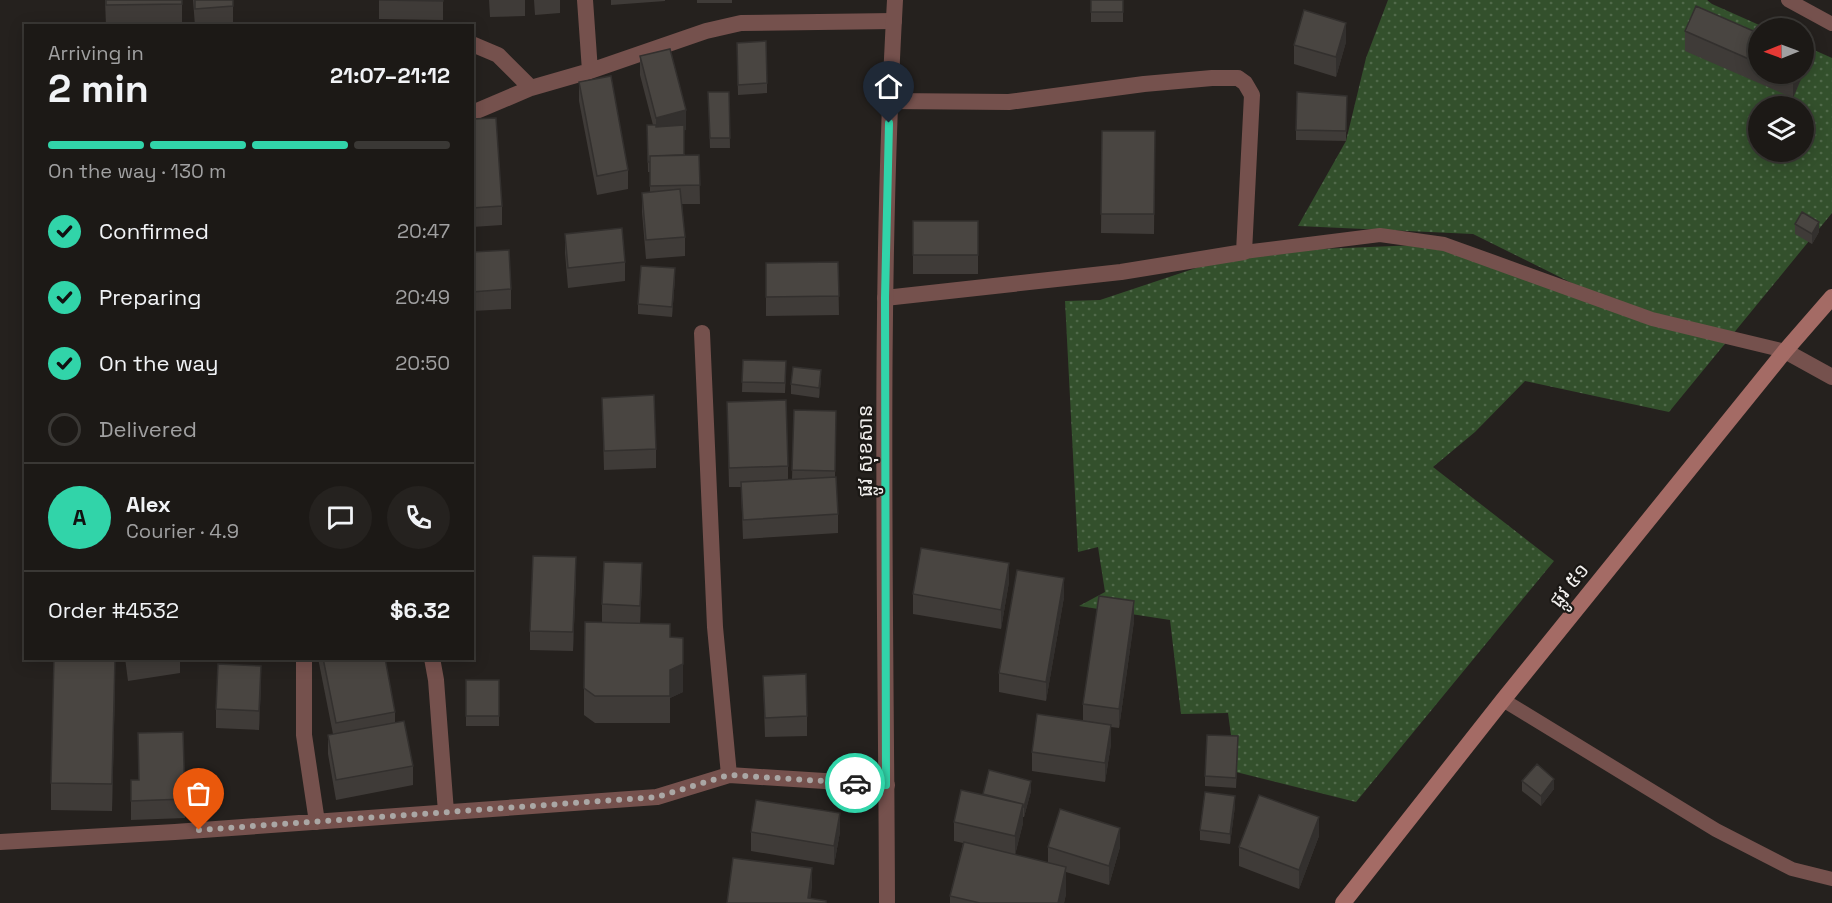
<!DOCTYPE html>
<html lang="en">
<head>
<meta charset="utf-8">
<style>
  :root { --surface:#1c1916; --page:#25221f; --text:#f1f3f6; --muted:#a0a0a1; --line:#3a3835; --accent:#31d4a9 }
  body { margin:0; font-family:"Space Grotesk","Noto Sans Khmer",sans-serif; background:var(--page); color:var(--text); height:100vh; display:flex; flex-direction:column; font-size:22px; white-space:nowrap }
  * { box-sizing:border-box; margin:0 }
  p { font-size:20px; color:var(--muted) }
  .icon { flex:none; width:33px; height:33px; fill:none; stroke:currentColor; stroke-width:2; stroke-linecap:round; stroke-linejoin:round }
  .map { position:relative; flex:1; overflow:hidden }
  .details { position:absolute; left:24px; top:24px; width:450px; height:636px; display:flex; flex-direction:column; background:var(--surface); border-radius:0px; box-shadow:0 3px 15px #0003,0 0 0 2px var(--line) }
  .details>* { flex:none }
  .needle { width:39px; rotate:269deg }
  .fabs { position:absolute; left:1748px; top:18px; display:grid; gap:12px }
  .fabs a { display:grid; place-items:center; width:66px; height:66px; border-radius:50%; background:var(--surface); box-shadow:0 3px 15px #0003,0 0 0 2px var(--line); font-size:30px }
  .pin { position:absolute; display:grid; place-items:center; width:51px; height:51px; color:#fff; margin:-62px -26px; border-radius:50% 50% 50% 0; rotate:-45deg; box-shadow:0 0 6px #0007 }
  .pin .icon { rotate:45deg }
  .courier { position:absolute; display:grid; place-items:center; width:60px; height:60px; margin:-30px; border:4px solid #31d4a9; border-radius:50%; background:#fff; color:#222; box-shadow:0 2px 8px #0007 }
  .summary em { font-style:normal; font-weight:700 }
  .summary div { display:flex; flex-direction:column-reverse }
  .summary { display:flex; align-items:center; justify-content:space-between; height:102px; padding:0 24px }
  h1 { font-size:39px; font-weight:700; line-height:45px }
  .bar { display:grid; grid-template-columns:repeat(4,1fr); gap:9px 6px; align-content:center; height:72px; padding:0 24px }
  .bar i { height:8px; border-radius:4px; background:var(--line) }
  .bar .selected { background:var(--accent) }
  .bar p { grid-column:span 4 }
  .line { display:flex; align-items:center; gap:15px; padding:0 24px; border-top:2px solid var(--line) }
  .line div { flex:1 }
  .round { display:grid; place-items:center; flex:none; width:63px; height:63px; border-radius:32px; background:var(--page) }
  ol { padding:0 24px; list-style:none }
  li { display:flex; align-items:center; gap:18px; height:66px }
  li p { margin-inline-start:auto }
  li .icon { padding:6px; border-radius:50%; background:var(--accent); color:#111; stroke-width:4 }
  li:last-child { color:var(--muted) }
  li i { width:33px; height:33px; border:3px solid var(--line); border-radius:50% }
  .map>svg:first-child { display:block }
</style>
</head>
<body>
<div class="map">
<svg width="1832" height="903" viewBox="0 0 1832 903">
  <defs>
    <pattern id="green-dots" width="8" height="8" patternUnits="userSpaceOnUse" patternTransform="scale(1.5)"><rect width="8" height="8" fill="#33502c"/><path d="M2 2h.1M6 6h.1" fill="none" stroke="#516a4b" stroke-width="1.8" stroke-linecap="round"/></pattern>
  </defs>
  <rect width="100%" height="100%" fill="#25211e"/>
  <path fill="url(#green-dots)" fill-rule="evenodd" d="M1388,0H1707L1712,4L1766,28H1758V74H1803V45L1832,58V213L1669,412L1525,381L1475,432L1433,467L1554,561L1356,802L1236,772L1228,713L1181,714L1170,620L1079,606L1105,592L1098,547L1078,552L1065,301L1100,300L1244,252L1444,244L1606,300L1473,234L1298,226L1346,141L1366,58ZM1758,106H1803V152H1758Z"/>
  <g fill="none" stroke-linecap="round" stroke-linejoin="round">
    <path stroke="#75514d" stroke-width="14" d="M1788,0L1832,24
      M1244,252L1380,235L1444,244L1652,319L1785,351
      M1503,700L1716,830L1792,869L1832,879"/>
    <path stroke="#75514d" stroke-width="16" d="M585,0L590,71
      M472,44L498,55L531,88
      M472,113L531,88L590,71L706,31L741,23L894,21
      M885,298L1121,272L1244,252L1252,95L1245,83L1238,78H1212L1144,84L1009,102L889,101
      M702,333L715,627L729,775
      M1785,351L1832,377
      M304,658V735L317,822
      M432,658L436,680L446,812
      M0,842L175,832L657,797L729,775L887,785"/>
    <path stroke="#75514d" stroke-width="16" d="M887,903C886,603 878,300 895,0"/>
    <path stroke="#a46b65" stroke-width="16" d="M1343,903L1503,700L1785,351L1832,297"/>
  </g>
  <path fill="#3f3b38" d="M105,0H182V26H106Z
    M193,0H233V25L195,26Z
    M379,0H443V20L379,19Z
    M489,0H525V16L490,17Z
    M534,0H560V13L535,15Z
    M611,0H665V1L611,5Z
    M697,0H732V3H697Z
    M1091,0H1123V22H1091Z
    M1685,31L1758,33V74H1803L1793,98L1685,51Z
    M1346,42L1336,77L1294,64V45Z
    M737,53L767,83V93L738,95Z
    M640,56L686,130H684V155H699L700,204H682L685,237V256L646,259L642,212V193L650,192V172H648L647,125H653L640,75Z
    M579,82L628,170V189L597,195L579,101Z
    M708,92H729L730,148H710Z
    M1347,96L1346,141L1296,140V130Z
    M472,119L502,206V225L472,227Z
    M1102,131H1155L1154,234L1101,233Z
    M913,221H978V274H913Z
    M1795,224L1819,232L1812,244L1795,234Z
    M565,234L625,262V281L568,288L565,253Z
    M472,252L511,289V309L472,311Z
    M838,262L839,315L766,316V263Z
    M675,278L672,317L638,314V304Z
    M743,360L786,371L785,393L742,392Z
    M821,380L819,398L791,394V384Z
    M602,398L656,449V468L604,470Z
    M727,402L788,466V480L792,479L794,410L836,411L835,477L838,514V533L743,539L741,487H729Z
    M576,576L573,651L530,650V631Z
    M642,582L640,624L670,637L683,665V692L670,698V723H595L584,715V688L602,623V604Z
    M1009,582L1001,629L913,614V594Z
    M1064,597L1046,701L999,692V673Z
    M1134,621L1119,728L1111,727V744L1105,782L1032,771V752L1083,721V704Z
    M125,658H180V673L128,681Z
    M318,658H385L395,712V722L413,766V785L336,800L328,754V735L333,734Z
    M763,676L807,716V736L765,737Z
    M466,680H499V726H466Z
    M115,685L112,811L51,810V783Z
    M261,685L259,730L216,728V709Z
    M138,733L185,799V818L131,820V780H139Z
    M1238,746L1236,788L1205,786V776Z
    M1522,781L1554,789L1541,806L1522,791Z
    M1031,791L1024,817H1023V823L1015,855L1048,863V847H1120L1109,885L1066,872V894L1064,903H950V896L963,843L954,841V822L983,794Z
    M1235,806L1230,844L1200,840V830Z
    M751,832H840L834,865L751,851Z
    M1319,836L1299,889L1239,866V847Z"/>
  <path fill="#33302e" d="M1346,23V42L1336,77V57Z
    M1795,74H1803L1793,98V79Z
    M686,110V130L656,137V118Z
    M1819,222V232L1812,244V234Z
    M675,268V278L672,317V307Z
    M821,370V380L819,398V388Z
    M576,557V576L573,651V632Z
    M642,563V582L640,625V606Z
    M1009,563V582L1001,629V610Z
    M1064,578V597L1046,701V682Z
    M1134,601V621L1119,728V709Z
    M683,638V692L670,698V723V670Z
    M115,658V685L112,811V784Z
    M261,666V685L259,730V711Z
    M1111,725V744L1105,782V763Z
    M1554,779V789L1541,806V796Z
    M1031,781V791L1024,817V807Z
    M1235,796V806L1230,844V834Z
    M1023,804V823L1015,855V836Z
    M840,813V832L834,865V846Z
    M1319,817V836L1299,889V870Z
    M1120,828V847L1109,885V866Z
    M1066,867V894L1064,903H1058Z
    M812,868V888L810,903L808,898Z"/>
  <path fill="#494541" stroke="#33302e" stroke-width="1.5" d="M106,0H182V4L106,5Z
    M195,0H233V6L195,9Z
    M379,0H443V1Z
    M1091,0H1123V12H1091Z
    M1696,6L1758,33V63L1685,31Z
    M1304,10L1346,23L1336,57L1294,45Z
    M766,41L767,83L738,85L737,43Z
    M670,49L686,110L656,118L640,56Z
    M1781,74H1795L1793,79Z
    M611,76L628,170L597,176L579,82Z
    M708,92H729L730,138H710Z
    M1297,92L1347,96L1346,131L1296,130Z
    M496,118L502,206L472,208V119Z
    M647,125H656V127L684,125V155L650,156V162H648Z
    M1102,131H1155L1154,214H1101Z
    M699,155L700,185L650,186V156Z
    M680,189L685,237L646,240L642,193Z
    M1802,212L1819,222L1812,234L1795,224Z
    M913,221H978V255H913Z
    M622,228L625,262L568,268L565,234Z
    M509,250L511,289L472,292V252Z
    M838,262L839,296L766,297V263Z
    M641,266L675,268L672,307L638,304Z
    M743,360L786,361L785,383L742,382Z
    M793,367L821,370L819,388L791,384Z
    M654,395L656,449L604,451L602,398Z
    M786,400L788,466L729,468L727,402Z
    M794,410L836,411L835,471L792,470Z
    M836,477L838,514L743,520L741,482Z
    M921,548L1009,563L1001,610L913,594Z
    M533,556L576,557L573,632L530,631Z
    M604,562L642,563L640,606L602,604Z
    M1017,570L1064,578L1046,682L999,673Z
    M1099,596L1134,601L1119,709L1083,704Z
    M585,622L670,624V637L683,638V664L670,670V696H595L584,688Z
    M54,658H115L112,784L51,783Z
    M323,658H385L395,712L336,723Z
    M218,664L261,666L259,711L216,709Z
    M806,674L807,716L765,718L763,676Z
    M466,680H499V716H466Z
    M1037,714L1111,725L1105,763L1032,752Z
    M404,721L413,766L336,780L328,735Z
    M183,732L185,799L131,801V780H139L138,733Z
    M1207,735L1238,736L1236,778L1205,776Z
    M1537,764L1554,779L1541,796L1522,781Z
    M989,770L1031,781L1024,807H1023V804L983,794Z
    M961,790L1023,804L1015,836L954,822Z
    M1205,792L1235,796L1230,834L1200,830Z
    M1259,795L1319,817L1299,870L1239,847Z
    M756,800L840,813L834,846L751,832Z
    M1060,809L1120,828L1109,866L1048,847Z
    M964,842L1066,867L1058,903H980L950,896Z
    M733,858L812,868L808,898L826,901V903H727Z"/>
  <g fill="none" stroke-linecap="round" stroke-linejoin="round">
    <path stroke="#aaa7a5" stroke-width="6" stroke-dasharray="0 10.8" d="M199,830L657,797L729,775L855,783"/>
    <path stroke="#31d4a9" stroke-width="8" d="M855,783L886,785L885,298L889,123"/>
  </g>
  <g text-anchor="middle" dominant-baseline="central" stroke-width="4.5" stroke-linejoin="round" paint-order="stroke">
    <g font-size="20" fill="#f1efed" stroke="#1b1815">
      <text transform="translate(865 451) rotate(-90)">ផ្លូវ សុខសាន</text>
      <text transform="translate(1569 585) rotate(-51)">ផ្លូវ ៥១</text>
    </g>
  </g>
</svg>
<div class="fabs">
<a><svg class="needle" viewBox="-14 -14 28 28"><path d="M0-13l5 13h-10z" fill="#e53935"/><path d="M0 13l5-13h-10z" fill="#a0a0a1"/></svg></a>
<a><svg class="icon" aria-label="layers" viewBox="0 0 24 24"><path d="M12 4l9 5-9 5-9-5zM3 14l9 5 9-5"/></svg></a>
</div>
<div class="pin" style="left:199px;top:830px;background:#ea580c"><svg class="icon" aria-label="bag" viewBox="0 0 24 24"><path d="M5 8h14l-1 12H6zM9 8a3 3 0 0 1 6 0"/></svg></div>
<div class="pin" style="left:889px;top:123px;background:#1f2937"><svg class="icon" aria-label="home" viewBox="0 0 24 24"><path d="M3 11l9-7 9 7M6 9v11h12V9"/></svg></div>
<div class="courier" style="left:855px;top:783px"><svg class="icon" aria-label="car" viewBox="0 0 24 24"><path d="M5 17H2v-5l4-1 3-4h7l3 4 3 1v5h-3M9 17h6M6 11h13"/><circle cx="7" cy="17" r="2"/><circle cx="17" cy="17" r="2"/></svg></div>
<section class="details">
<div class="summary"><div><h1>2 min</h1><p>Arriving in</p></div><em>21:07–21:12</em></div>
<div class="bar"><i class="selected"></i><i class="selected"></i><i class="selected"></i><i></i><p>On the way · 130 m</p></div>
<ol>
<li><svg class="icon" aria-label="check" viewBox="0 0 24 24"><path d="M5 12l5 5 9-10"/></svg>Confirmed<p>20:47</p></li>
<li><svg class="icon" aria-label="check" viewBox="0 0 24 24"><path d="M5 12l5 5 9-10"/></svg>Preparing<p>20:49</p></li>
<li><svg class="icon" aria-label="check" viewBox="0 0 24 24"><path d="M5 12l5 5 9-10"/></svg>On the way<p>20:50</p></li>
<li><i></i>Delivered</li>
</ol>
<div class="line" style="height:108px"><b class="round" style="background:var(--accent);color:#111">A</b><div><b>Alex</b><p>Courier · 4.9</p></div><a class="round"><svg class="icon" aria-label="chat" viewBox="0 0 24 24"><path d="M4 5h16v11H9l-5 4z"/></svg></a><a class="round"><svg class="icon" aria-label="phone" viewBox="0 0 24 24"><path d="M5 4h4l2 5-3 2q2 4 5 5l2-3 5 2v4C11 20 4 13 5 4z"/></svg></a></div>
<div class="line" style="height:78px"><div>Order #4532</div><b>$6.32</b></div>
</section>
</div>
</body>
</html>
